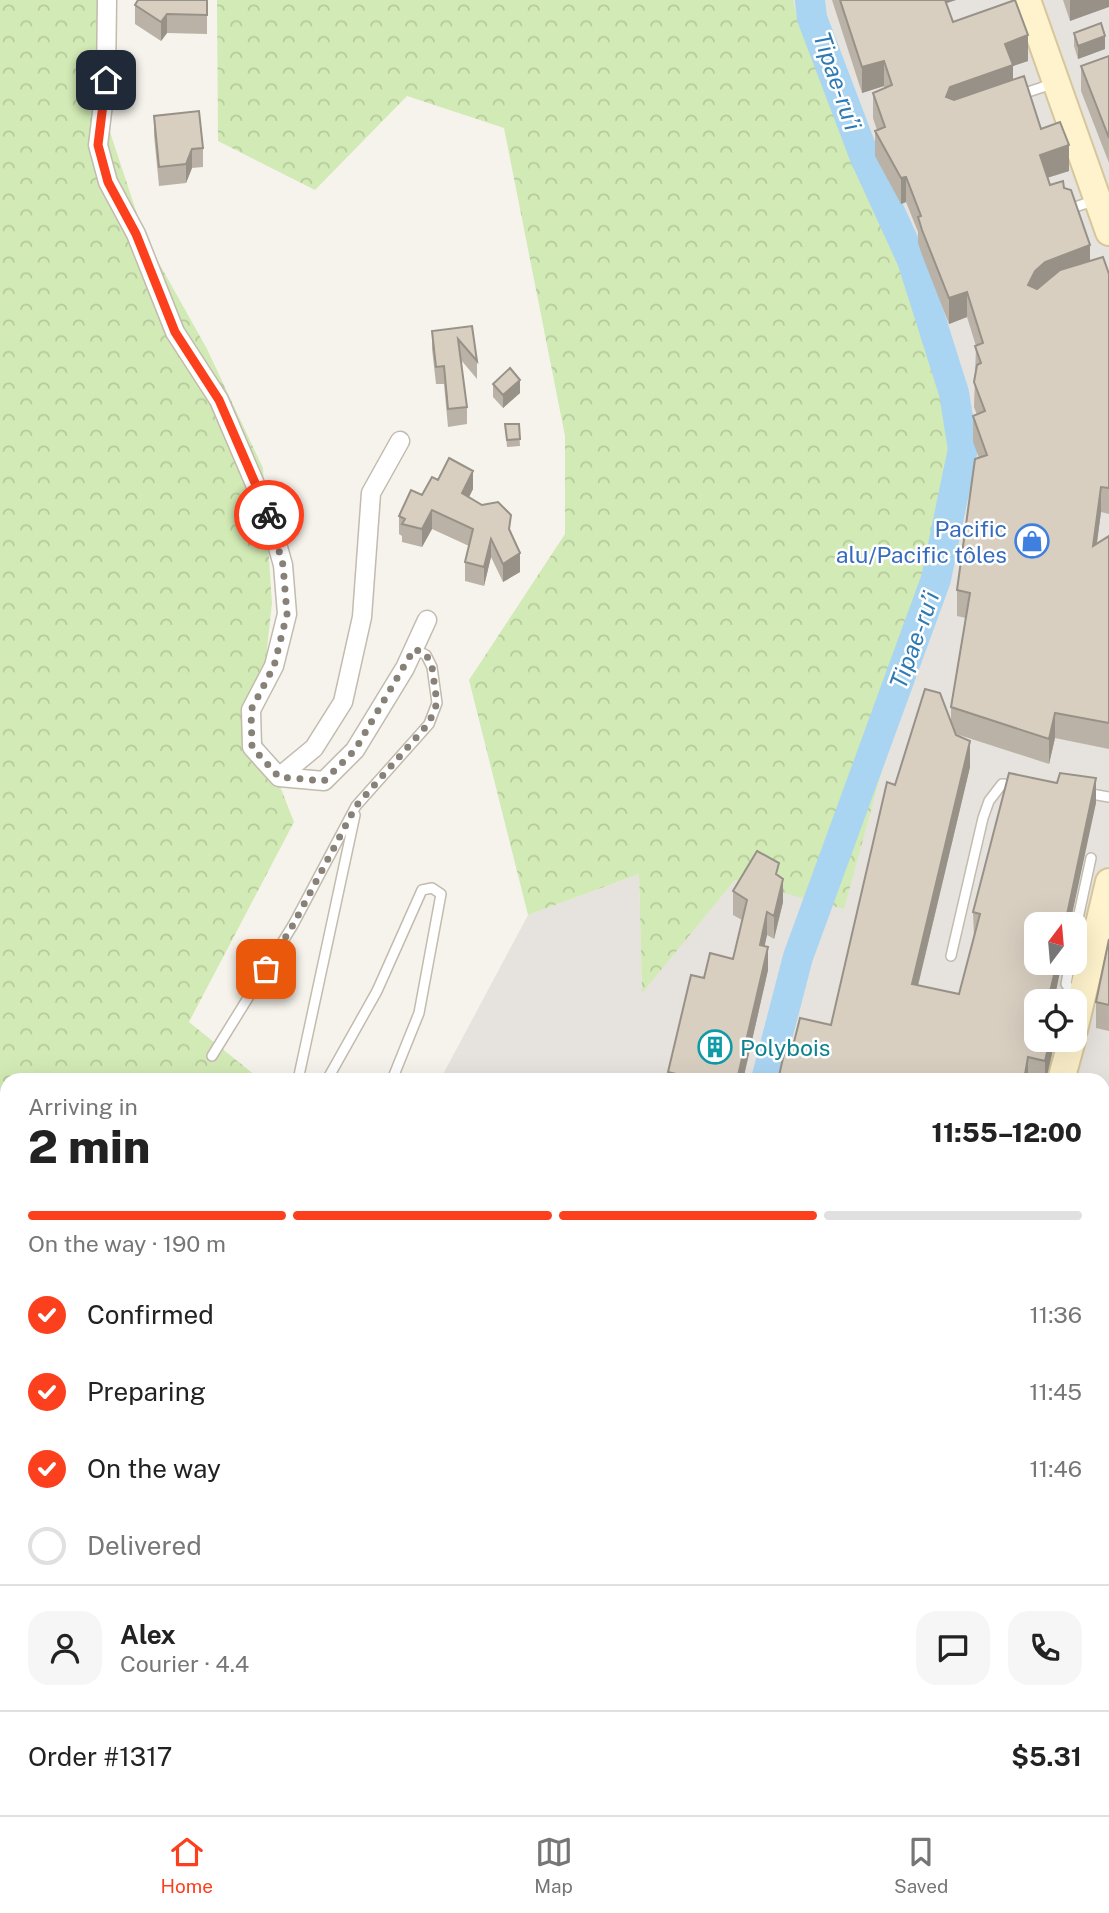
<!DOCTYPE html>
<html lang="en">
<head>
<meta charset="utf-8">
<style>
  :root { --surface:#fff; --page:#f6f6f6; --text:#222; --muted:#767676; --line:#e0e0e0; --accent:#fc3f1d }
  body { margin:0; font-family:"Public Sans",sans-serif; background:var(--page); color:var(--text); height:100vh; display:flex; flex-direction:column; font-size:26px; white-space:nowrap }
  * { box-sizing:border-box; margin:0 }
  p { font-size:23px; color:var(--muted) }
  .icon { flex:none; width:38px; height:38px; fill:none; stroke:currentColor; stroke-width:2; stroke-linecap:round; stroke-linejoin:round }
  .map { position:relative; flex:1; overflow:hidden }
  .panel { position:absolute; left:0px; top:1073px; width:1110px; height:744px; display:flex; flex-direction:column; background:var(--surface); border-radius:21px 21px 0 0; box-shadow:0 7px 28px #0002 }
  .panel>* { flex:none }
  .needle { width:46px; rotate:16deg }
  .buttons { position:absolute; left:1024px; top:912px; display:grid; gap:14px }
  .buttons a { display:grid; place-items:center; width:63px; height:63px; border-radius:14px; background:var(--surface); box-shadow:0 7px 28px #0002; font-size:35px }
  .pin { position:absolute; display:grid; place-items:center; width:60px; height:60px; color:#fff; margin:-30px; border-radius:14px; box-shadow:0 4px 10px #0006 }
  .courier { position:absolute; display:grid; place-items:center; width:70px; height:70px; margin:-35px; border:5px solid #fc3f1d; border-radius:50%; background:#fff; color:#222; box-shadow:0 2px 9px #0007 }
  .head em { font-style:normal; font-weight:800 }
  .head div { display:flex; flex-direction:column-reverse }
  .head { display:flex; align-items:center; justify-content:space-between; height:119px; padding:0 28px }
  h1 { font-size:46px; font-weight:800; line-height:52px }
  .bar { display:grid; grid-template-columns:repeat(4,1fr); gap:10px 7px; align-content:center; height:84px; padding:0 28px }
  .bar i { height:9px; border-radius:5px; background:var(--line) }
  .bar .active { background:var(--accent) }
  .bar p { grid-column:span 4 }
  .line { display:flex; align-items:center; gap:18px; padding:0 28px; border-top:2px solid var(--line) }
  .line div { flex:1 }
  .round { display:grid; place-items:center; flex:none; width:74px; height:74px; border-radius:21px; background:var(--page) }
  ol { padding:0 28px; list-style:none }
  li { display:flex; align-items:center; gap:21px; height:77px }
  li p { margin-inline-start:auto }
  li .icon { padding:7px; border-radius:50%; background:var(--accent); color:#fff; stroke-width:4 }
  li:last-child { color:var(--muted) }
  li i { width:38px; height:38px; border:4px solid var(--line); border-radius:50% }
  .menu { display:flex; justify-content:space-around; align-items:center; height:98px; border-top:2px solid var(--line); background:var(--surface); font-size:19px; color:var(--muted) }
  .menu a { display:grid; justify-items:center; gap:4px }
  .menu .active { color:var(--accent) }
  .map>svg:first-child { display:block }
</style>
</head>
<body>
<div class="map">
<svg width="1109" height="1815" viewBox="0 0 1109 1815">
  <defs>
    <pattern id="forest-crowns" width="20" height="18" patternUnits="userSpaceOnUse" patternTransform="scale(1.75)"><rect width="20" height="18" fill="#d2eab5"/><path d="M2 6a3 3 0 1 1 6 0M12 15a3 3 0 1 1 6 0" fill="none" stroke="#b6ca9c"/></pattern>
  </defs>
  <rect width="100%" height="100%" fill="#f6f3ec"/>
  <path fill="#e6e2dd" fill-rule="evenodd" d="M793,0H1109V1615L1103,1664L1102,1080H440L528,915L639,874L642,992L735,880L844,908L900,705L932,624L947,567L958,460L942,359L907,260L794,10ZM1036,924H1074V962H1036ZM1036,1001H1074V1040H1036Z
    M243,1810H894L890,1815H240Z"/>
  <path fill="url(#forest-crowns)" d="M0,0H106L104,54L109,129L145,238L207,349L263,468L272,603L258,730L294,822L189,1022L261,1080H7V1810H243L240,1815H0Z
    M217,0H793L795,10L907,260L942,359L958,460L947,567L932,624L900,705L844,909L735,880L642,993L639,874L528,915L469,680L565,534V436L504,128L407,96L315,190L218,141Z
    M1109,1615V1815H890L894,1810H1102V1664Z"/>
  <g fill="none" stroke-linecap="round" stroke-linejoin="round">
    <path stroke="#a9d4f2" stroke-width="30" d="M766,1080L798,957L936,579L963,449L954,393L912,260L864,155L812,18L810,0
      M552,1815V1810"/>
    <defs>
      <path id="service" d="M1019,95L1055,83
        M1069,209L1096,200
        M1086,793L1109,797
        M1074,937L1091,858
        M951,956L983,818L989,801L1002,784L1017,785
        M1070,962L1066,984L1077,999
        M212,1056L293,925L356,806L429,724L437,703L432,667L426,655L414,649
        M298,1080L355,815
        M327,1080L377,991L422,890L432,888L441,894L419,1013L392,1080
        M1102,1294L1109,1289"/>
      <path id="minor" d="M107,0L106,80L98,145L108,182L136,234L175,332L219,400L270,519L283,565L287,614L274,666L251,710L252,747L279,777L324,781L355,750L405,668L427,620
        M279,777L314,748L343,702L362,617L371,493L400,441
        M1102,1119L1109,1121
        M1109,1223L1106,1234L1109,1245"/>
      <path id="secondary" d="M1027,0L1109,232
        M1074,1030L1109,882
        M1061,1080L1072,1040
        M808,1815L809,1810"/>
    </defs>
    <use href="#service" stroke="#c2bbae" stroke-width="12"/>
    <use href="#minor" stroke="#c2bbae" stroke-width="21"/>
    <use href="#secondary" stroke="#d6c79b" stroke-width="30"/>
    <use href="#service" stroke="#fff" stroke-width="9"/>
    <use href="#minor" stroke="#fff" stroke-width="18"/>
    <use href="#secondary" stroke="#fff3cd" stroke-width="26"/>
  </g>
  <path fill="#bab2a6" d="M207,0V34L167,33L161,41L135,24V5Z
    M832,0H956L946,3L953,22L1028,61L1013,66V80L1041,129L1069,171L1047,178L1050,185L1064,188L1090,261L1109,274V514L1101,512L1097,543L1109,536V749L1055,738L1049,764L956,734L970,767L918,986L959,994L974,937L973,912L1096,803L1036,1001L1055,1040L1046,1080H778L794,1042L831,1025L895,785L951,720V707L966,618L957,616V590L979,458L973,442V416L977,415L974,407L976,346L967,317L949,324L922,255L918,243V232L906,202L901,204L875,156V131L877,130L873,118V93L884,88V86L862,93Z
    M1063,0H1109L1070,21Z
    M1074,33L1105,49L1078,59L1074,46Z
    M1109,56V163L1081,91V66Z
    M154,116L203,148V167L192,168L186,183L159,186L154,135Z
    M472,326L477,361V379L461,360L467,407V424L448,427L444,384H436L432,349V331Z
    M493,384L520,393L503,408L493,397Z
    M505,424H519L520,446L507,447Z
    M438,480L473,489L469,497L511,532L520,572L503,582L491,557L484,586L465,581V562L469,546L432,529L422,547L402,542V536L399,534V516L422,495Z
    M779,876L783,902L774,939L767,935L764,946L768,970L743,1080H668V1072L704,978L733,959L742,920L733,915V891Z
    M1109,939V1031L1096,1028V1002Z
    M589,1810H762L760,1815H588Z"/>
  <path fill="#979187" d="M938,0H956L938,6Z
    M1070,0H1109V7L1070,21Z
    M167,14V33L161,41V22Z
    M1028,35V61L1013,66V90L950,112L946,97L950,87L1005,44Z
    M1105,36V49L1078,59V46Z
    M884,61V86L862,93V67Z
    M1069,145V171L1040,180V155Z
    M192,149V168L186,183V164Z
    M906,177V202L901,204V178Z
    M1090,245V270L1035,296L1028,285L1035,271L1045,262Z
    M967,292V317L949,324V298Z
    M520,380V393L503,408V395Z
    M473,471V489L462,511V493Z
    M1101,487V512L1093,571V546Z
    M432,510V529L422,547V529Z
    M491,539V557L484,586V567Z
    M520,553V572L503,582V564Z
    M1055,713V738L1049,764V739Z
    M970,741V767L912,1010V984Z
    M1096,778V803L1070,924H1065Z
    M783,879V902L774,939V916Z
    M767,912V935L760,968V945Z
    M768,947V970L743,1080H737Z
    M1057,962H1062L1054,1001H1048Z
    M1050,1040H1055V1041L1046,1080H1045V1061Z
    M1028,1057V1080H1024Z
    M507,1810H510V1815H506Z
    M723,1810H726V1815H721Z
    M756,1810H762L760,1815H756Z"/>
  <path fill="#d8cfc1" stroke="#979187" stroke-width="2" d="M138,0H207V15L167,14L161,22L135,5Z
    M840,0H945L953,22L1015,0L1028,35L1005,44L1013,65L950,87L946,97L954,100L1024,76L1041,129L1060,122L1069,145L1040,155L1050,185L1063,181L1064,188L1071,190L1090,245L1045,262L1035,271L1028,285L1037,289L1060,270L1103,257L1109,274V488L1101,487L1093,546L1109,536V723L1055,713L1049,739L951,707L970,593L957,590L975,459L987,455L973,416L985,411L974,382L977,365L981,363L975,346L983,343L967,292L949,298L922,230L918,217L921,216L906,177L901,178L875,131L885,127L873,93L892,85L884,61L862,67Z
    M1101,23L1105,36L1078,46L1074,33Z
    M1109,56V138L1081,66Z
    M199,111L203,148L192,149L186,164L159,167L154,116Z
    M472,326L477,361L458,339L467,407L448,409L444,366L436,367L432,331Z
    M510,368L520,380L503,395L493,384Z
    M505,424H519L520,439L507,440Z
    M449,458L473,471L462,493L482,505L498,502L511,515L509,529L520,553L503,564L491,539L484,567L465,562L473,529L432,510L422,529L402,524L405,519L399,516L411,490L422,495L432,477L438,480Z
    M925,689L940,693L956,735L970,741L912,984L959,994L980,914L973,912L1009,773L1057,783L1060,773L1096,778L1065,924H1036V962H1057L1048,1001H1036V1040H1050L1045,1061L1028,1057L1024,1080H778L787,1041L794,1042L800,1018L831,1025L887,782L895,785Z
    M757,851L779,863L776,874L783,879L774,916L767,912L760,945L768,947L737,1080H700L668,1072L691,975L704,978L710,953L733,959L747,900L733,891Z
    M1109,939V1005L1096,1002Z
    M447,1810H507L506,1815H446Z
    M589,1810H723L721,1815H588Z
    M825,1810H864V1815H824Z"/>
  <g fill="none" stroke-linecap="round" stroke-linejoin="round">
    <path stroke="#878178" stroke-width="7" stroke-dasharray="0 12.6" d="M266,969L293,925L356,806L429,723L437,703L432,667L426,654L414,649L355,750L324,781L279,777L252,747L251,710L274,666L287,614L283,565L269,515"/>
    <path stroke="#fc3f1d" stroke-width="9" d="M106,80L98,145L108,182L136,234L175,332L219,400L269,515"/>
  </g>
  <defs>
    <symbol id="shop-ring" viewBox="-11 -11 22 22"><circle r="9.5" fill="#fff" stroke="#3f7fe0" stroke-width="1.5"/><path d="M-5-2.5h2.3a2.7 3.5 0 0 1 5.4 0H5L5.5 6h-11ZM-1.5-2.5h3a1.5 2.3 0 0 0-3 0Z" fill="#3f7fe0"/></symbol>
    <symbol id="building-ring" viewBox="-11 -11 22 22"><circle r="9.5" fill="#fff" stroke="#0f9aa8" stroke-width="1.5"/><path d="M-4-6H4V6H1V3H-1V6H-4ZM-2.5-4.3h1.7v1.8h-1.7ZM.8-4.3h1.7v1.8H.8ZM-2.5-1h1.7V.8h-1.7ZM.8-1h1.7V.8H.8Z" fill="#0f9aa8"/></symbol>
  </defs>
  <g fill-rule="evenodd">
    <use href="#shop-ring" x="1013" y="522" width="38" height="38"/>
    <use href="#building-ring" x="696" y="1028" width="38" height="38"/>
  </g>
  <g text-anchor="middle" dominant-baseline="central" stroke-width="5" stroke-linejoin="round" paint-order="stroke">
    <g font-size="23" fill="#366cbe" stroke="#fff" text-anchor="end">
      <text x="1007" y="528">Pacific<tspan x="1007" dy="26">alu/Pacific tôles</tspan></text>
    </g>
    <g font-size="23" fill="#0d838f" stroke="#fff" text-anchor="start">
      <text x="740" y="1047">Polybois</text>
    </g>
    <g font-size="24" font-style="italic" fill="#2e7ab2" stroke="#fff">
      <text transform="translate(838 81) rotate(71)">Tipae-ru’i</text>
      <text transform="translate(914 640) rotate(-70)">Tipae-ru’i</text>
    </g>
  </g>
</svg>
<div class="buttons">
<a><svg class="needle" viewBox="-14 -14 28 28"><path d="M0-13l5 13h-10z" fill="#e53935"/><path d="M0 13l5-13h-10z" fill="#767676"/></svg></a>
<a><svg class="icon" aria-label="locate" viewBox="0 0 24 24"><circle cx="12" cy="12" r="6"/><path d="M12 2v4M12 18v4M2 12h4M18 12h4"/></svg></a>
</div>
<div class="pin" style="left:266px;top:969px;background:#ea580c"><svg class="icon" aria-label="bag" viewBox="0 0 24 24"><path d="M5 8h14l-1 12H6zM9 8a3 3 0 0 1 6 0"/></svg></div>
<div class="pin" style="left:106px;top:80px;background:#1f2937"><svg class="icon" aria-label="home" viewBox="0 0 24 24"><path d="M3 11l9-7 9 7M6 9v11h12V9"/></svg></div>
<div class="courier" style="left:269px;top:515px"><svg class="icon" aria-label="bike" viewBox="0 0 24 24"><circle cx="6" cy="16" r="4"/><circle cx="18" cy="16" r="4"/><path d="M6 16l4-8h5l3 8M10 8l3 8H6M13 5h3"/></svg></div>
<section class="panel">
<div class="head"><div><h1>2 min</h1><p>Arriving in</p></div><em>11:55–12:00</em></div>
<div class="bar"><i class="active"></i><i class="active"></i><i class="active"></i><i></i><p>On the way · 190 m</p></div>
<ol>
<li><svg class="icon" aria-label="check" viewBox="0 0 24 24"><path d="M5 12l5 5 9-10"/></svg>Confirmed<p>11:36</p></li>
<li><svg class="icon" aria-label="check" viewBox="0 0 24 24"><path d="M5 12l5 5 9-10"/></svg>Preparing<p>11:45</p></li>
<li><svg class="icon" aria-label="check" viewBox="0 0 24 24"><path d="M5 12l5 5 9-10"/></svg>On the way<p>11:46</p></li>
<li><i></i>Delivered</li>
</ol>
<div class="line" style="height:126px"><a class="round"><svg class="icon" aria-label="person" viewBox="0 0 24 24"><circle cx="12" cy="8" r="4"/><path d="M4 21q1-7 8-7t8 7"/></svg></a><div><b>Alex</b><p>Courier · 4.4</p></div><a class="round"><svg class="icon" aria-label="chat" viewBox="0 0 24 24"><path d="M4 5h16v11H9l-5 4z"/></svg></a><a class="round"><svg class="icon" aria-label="phone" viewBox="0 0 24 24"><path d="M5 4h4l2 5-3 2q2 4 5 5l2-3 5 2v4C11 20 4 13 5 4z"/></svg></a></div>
<div class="line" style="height:91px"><div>Order #1317</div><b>$5.31</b></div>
</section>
</div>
<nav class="menu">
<a class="active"><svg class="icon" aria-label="home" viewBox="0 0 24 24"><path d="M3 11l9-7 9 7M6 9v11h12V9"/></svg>Home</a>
<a><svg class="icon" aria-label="map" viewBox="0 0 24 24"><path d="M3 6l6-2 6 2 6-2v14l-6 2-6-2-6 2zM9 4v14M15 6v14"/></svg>Map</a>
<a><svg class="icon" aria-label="saved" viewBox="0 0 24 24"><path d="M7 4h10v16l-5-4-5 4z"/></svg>Saved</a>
</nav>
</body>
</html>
